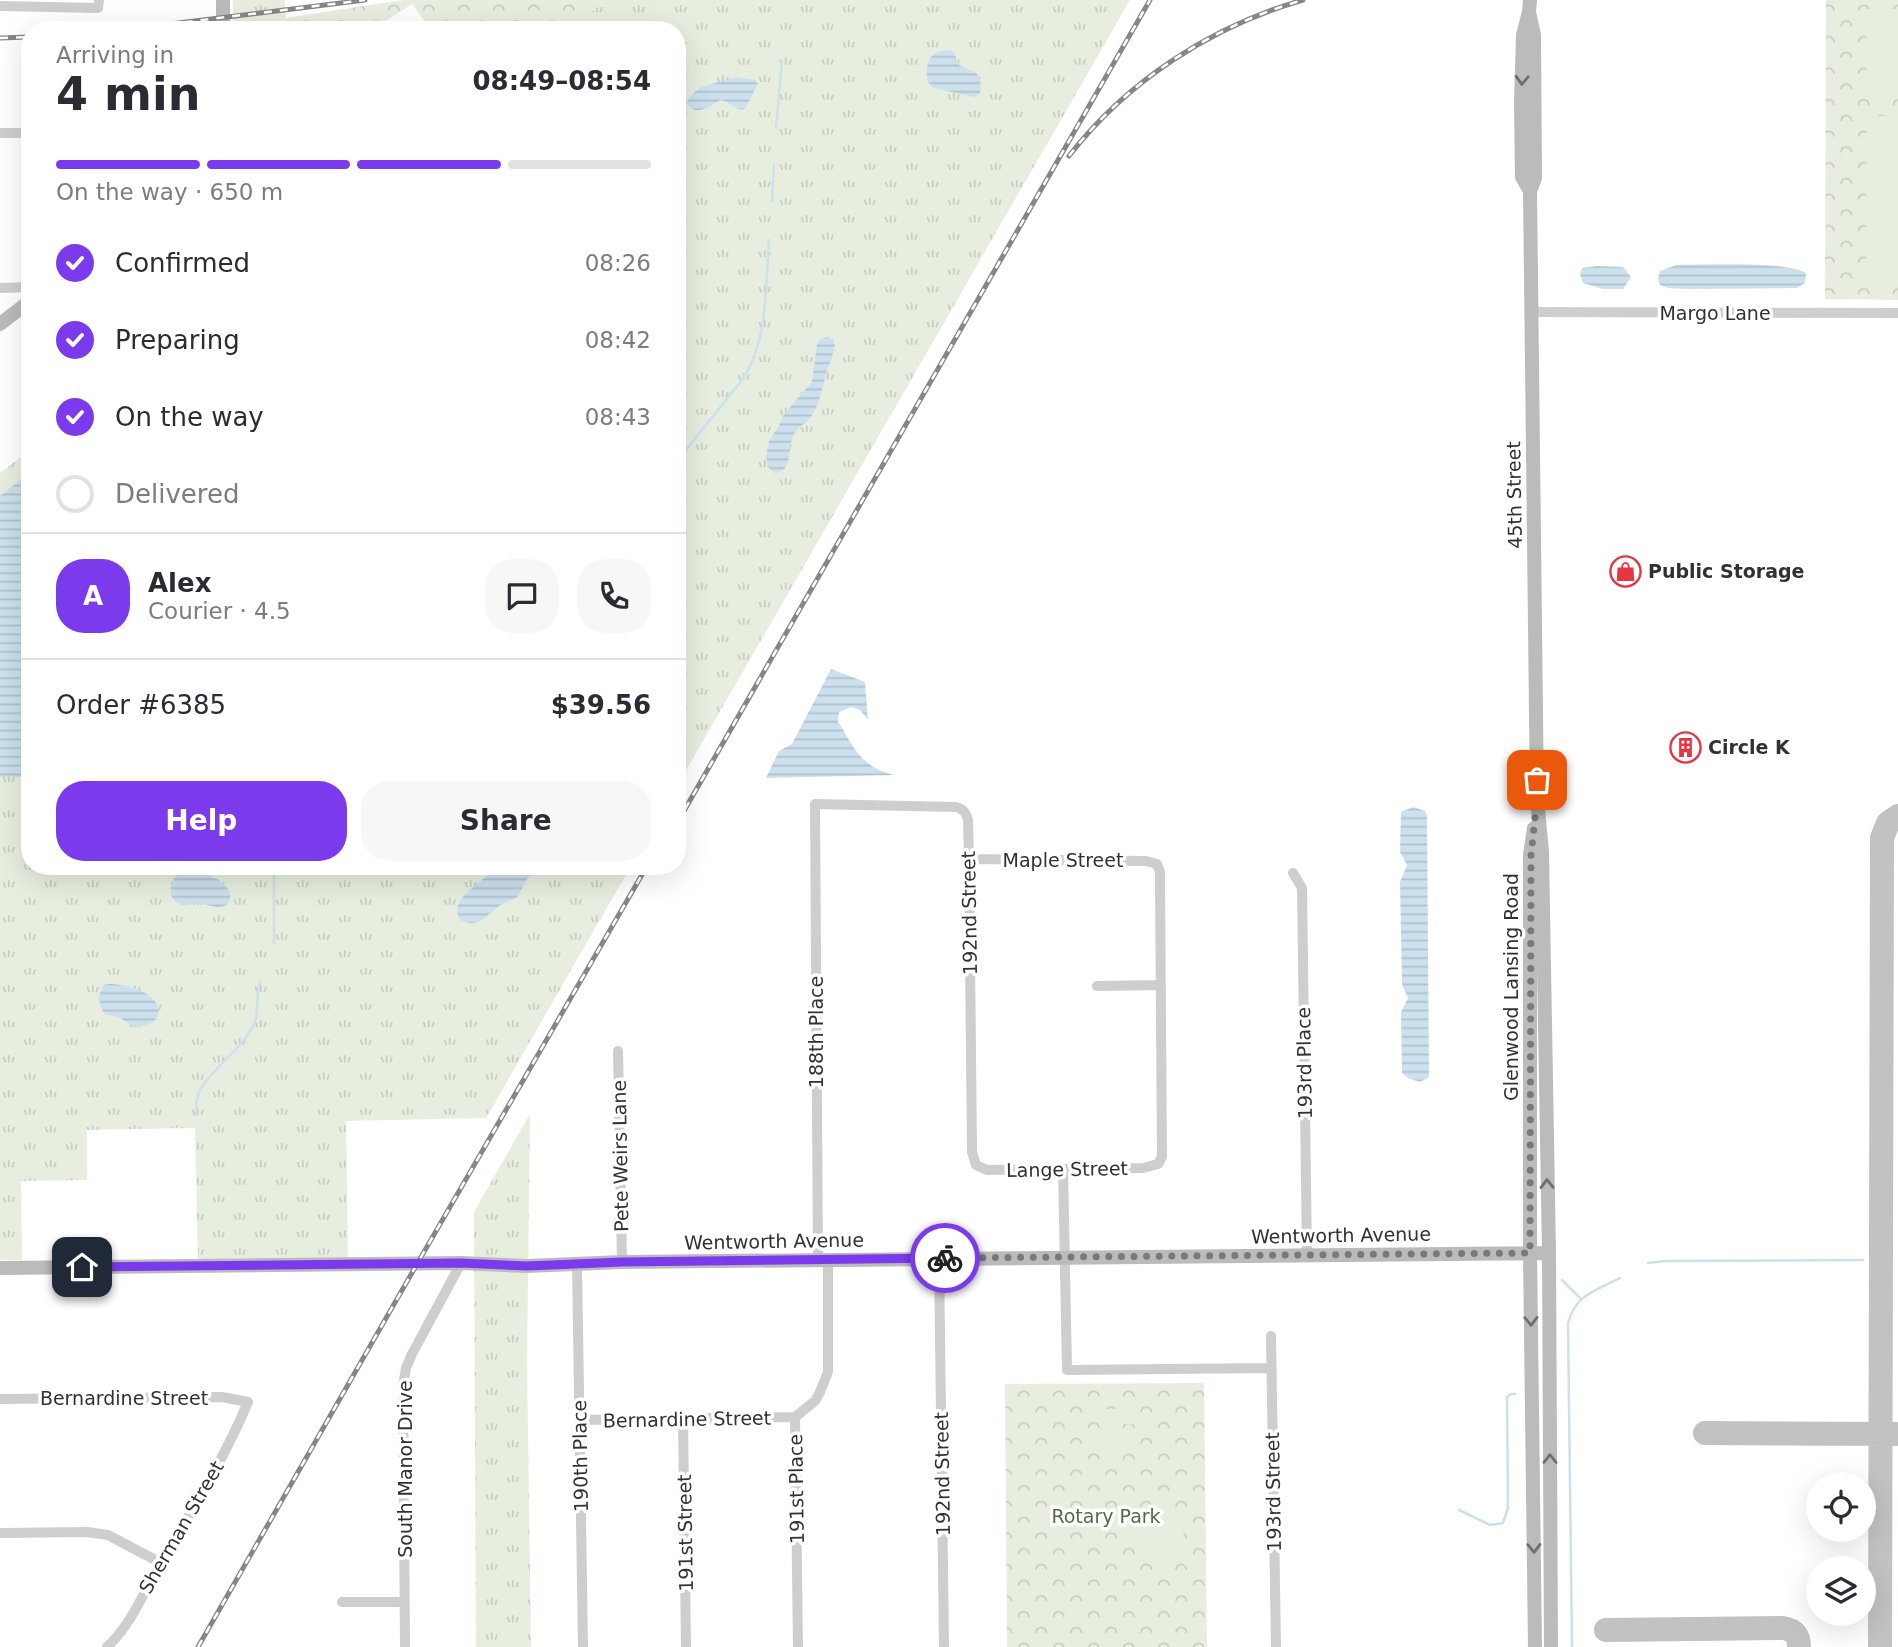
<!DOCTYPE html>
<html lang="en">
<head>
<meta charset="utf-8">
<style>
  :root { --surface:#fff; --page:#f7f7f7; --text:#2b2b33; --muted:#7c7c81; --line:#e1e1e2; --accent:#7c3aed }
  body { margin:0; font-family:"DejaVu Sans",sans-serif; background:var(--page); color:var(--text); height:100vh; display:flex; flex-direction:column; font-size:26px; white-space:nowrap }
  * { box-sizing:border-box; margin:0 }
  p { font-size:23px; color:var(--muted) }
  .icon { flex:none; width:38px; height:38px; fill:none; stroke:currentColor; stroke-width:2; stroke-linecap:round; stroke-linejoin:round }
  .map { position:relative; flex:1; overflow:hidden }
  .panel { position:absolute; left:21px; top:21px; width:665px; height:854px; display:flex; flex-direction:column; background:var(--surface); border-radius:28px; box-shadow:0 7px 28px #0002 }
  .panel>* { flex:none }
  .controls { position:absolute; left:1806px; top:1472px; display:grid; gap:14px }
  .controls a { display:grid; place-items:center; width:70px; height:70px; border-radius:50%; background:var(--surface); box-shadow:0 7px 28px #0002; font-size:35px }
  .pin { position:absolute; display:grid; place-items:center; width:60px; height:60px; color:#fff; margin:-30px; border-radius:14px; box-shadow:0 4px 10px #0006 }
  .courier { position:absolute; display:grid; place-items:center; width:70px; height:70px; margin:-35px; border:5px solid #7c3aed; border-radius:50%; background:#fff; color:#222; box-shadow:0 2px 9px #0007 }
  .head em { font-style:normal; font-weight:600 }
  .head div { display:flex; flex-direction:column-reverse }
  .head { display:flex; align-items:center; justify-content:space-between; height:119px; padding:0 35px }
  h1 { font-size:46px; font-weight:600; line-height:52px }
  .bar { display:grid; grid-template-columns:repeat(4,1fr); gap:10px 7px; align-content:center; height:84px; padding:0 35px }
  .bar i { height:9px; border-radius:5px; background:var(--line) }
  .bar .current { background:var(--accent) }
  .bar p { grid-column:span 4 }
  .line { display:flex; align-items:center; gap:18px; padding:0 35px; border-top:2px solid var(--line) }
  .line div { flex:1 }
  .round { display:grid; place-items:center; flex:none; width:74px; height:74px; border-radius:28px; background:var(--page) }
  ol { padding:0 35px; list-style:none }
  li { display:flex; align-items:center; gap:21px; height:77px }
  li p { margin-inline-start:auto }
  li .icon { padding:7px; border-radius:50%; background:var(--accent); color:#fff; stroke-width:4 }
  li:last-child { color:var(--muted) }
  li i { width:38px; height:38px; border:4px solid var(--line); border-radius:50% }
  .action { display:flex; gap:14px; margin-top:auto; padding:14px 35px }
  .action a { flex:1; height:80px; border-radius:28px; background:var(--accent); color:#fff; font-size:28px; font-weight:600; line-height:80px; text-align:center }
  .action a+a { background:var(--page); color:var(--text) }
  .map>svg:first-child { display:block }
</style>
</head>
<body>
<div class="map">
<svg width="1898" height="1647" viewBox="0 0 1898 1647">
  <defs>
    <pattern id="grass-tufts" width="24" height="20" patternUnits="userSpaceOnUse" patternTransform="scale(1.75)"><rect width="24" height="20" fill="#e7eedf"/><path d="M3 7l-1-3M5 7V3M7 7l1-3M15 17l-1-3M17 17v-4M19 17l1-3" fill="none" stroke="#c7cdc0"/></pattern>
    <pattern id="forest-crowns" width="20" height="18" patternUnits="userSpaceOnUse" patternTransform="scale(1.75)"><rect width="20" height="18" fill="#e7eedf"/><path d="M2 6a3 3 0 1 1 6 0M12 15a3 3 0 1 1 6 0" fill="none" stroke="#c7cdc0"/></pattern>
    <pattern id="water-rules" width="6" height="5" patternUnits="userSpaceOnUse" patternTransform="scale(1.75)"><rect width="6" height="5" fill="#cce0ed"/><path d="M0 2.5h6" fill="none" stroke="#b0c1cc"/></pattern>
  </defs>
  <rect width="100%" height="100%" fill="#fff"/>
  <path fill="url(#grass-tufts)" d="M233,0H285L286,30H233Z
    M606,0H1130L677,786V30H568Z
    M30,450V866H631L486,1118L346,1121L348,1258L198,1259L195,1128L87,1130V1180L21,1181L22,1260H0V473Z
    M530,1114L527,1360L531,1647H476L474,1212Z"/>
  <path fill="url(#forest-crowns)" d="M402,0H606L568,30H431L412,4L372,30H286V18Z
    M1826,0H1898V300L1825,299Z
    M1204,1383L1207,1647H1007L1005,1384Z"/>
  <path fill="#e7eedf" d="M1867,9H1898V96H1867Z
    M1867,116H1898V286H1866Z
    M1101,1409H1132L1133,1424H1101Z
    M1101,1431H1133V1446H1101Z
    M1138,1509H1179L1183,1517L1184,1551C1164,1569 1157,1563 1135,1552L1130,1527Z"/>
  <path fill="url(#water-rules)" d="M949,50L954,52L959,65C975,73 983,71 980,93L975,97L933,88L927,80C926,62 929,51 949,50Z
    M737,77L755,80L758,84L745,109C734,111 731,102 721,100C709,106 699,117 686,104C694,88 703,86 719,82C725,81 731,78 737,77Z
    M1676,265C1703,265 1787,261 1806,273L1805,283L1797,288L1688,289L1668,288L1660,285L1658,279L1660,271Z
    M1597,266L1623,267L1631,277L1623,289H1603L1583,283L1580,274L1582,268Z
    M827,337L833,340L835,345C833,358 826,370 824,382C821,394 818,408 810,418C805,424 798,427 794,434C786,449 795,471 774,473L768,467L766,456L769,441L780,424L784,414L812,382L817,344L819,340Z
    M30,468V781H29L22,777H0V496L19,481Z
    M831,669L865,682L868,720L860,710L851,707L839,712L838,722C848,736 854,753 868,763C875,769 885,772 893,775L766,778L779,751L792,744Z
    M1413,807L1425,811L1427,817L1429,1077L1420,1082L1408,1078L1402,1073L1401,1012L1408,998L1402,984L1400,882L1407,865L1400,852L1401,812Z
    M496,866H567C555,882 538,868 528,878C523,883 522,892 517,897C513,900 507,901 502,904C491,910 481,928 466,922C461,921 460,920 458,915C452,895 487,881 496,866Z
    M187,869C203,871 241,884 227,905C223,906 222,907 217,907C211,906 206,904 200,904C193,903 185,907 178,903C163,894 173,872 187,869Z
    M109,984C124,984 150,990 157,1005C164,1020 146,1028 135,1026C128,1025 126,1021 120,1018C116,1015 110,1016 105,1014C98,1005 97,994 104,985Z"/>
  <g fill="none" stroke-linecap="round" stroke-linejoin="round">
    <path stroke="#cce0ed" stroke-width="2.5" d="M776,128L782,61
      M772,201L774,165
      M677,461L743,379C769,338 765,287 769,240
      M274,944V866
      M196,1115C196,1106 196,1096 201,1088C216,1065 242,1049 254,1024C260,1011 255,995 260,982
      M1648,1263L1664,1261L1863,1260
      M1562,1280L1581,1299
      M1459,1510L1490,1525L1503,1523L1508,1508L1507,1397L1511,1394H1515
      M1572,1647L1568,1323C1576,1294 1595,1291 1620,1278"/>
    <path stroke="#c2c2c2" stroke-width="24" d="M1705,1433L1898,1434
      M1606,1630L1783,1628C1795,1630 1799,1636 1799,1647
      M1880,1647L1882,838L1888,823L1898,816"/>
    <path stroke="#cecece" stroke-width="10" d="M0,6L98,8L99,0
      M0,133H30
      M0,288L30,287
      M1531,312L1898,313
      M1293,873L1302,888L1307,1255
      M1097,986L1161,985
      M618,1051L622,1262
      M1063,1169L1067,1370L1271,1368
      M939,1258L944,1647
      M818,1260L815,804L956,807C964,809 966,813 968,820L969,859L972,1152L976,1165L987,1170L1143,1168L1158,1164L1162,1157L1160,882V872L1157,864L1146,861L969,859
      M577,1265L583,1647
      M1271,1336L1276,1647
      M0,1399L222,1397L248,1402C224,1460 189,1515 157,1569C143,1595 129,1627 107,1647
      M683,1418L686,1647
      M579,1420L795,1417
      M0,1533L87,1532L108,1535L161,1563
      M342,1602H404
      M405,1647L403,1386L406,1368L412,1354L461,1263
      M798,1647L795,1417L815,1401L820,1392L828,1372V1260"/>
    <path stroke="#bbb" stroke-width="14" d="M223,0V30
      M1530,0L1529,12L1523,35L1521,103L1522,177L1530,191
      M1529,12L1534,35L1535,178L1530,191L1537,799L1542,852L1549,1253L1551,1647
      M0,324L30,301
      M1534,828L1530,855V1253L1535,1647
      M0,1268L461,1263L527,1266L622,1262L1549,1253"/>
    <defs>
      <path id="rail" d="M121,30L365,0
        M0,38L30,37
        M1069,156C1127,81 1212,26 1303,0
        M677,823L1150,0
        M198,1647L417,1264L647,866"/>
    </defs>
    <use href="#rail" stroke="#868686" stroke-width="5"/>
    <use href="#rail" stroke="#fff" stroke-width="2.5" stroke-dasharray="8" stroke-linecap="butt"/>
  </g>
  <defs><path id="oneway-chevron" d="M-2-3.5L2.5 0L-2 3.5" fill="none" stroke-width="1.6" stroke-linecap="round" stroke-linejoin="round" transform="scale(1.75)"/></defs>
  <g stroke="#6f6f6f">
    <use href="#oneway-chevron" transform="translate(1522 80) rotate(92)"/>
    <use href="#oneway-chevron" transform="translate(1547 1184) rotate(-91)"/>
    <use href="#oneway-chevron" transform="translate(1531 1321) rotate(89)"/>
    <use href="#oneway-chevron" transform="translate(1550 1459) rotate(-90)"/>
    <use href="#oneway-chevron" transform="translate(1534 1548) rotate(89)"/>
  </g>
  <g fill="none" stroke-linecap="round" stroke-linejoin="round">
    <path stroke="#797979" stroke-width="7" stroke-dasharray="0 12.6" d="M945,1258L1530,1253L1531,855L1537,799V780"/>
    <path stroke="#7c3aed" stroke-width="9" d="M82,1267L461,1263L527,1266L622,1262L945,1258"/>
  </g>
  <defs>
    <symbol id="shop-ring" viewBox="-11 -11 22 22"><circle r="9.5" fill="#fff" stroke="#e53540" stroke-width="1.5"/><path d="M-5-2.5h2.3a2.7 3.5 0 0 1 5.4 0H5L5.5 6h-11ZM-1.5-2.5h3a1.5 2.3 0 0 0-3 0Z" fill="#e53540"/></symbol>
    <symbol id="building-ring" viewBox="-11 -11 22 22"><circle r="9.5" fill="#fff" stroke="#e53540" stroke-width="1.5"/><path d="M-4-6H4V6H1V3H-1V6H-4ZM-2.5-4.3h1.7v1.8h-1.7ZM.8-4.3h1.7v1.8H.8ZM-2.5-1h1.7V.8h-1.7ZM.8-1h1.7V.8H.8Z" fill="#e53540"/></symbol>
  </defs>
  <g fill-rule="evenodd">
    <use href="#shop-ring" x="1608" y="554" width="35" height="35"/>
    <use href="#building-ring" x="1668" y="730" width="35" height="35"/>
  </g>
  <g text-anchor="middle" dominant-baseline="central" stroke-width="7" stroke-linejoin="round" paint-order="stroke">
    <g font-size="19" fill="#313131" stroke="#fff">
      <text x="1715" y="313">Margo Lane</text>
      <text transform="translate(1514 495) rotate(-91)">45th Street</text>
      <text x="1063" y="860">Maple Street</text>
      <text transform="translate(969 913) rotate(-91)">192nd Street</text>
      <text transform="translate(1511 987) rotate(-90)">Glenwood Lansing Road</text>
      <text transform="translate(816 1032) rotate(-90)">188th Place</text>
      <text transform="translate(1304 1063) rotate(-91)">193rd Place</text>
      <text transform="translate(620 1156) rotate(-91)">Pete Weirs Lane</text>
      <text transform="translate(1067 1169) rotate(-1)">Lange Street</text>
      <text transform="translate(1341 1235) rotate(-1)">Wentworth Avenue</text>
      <text transform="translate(774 1241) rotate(-1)">Wentworth Avenue</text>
      <text x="124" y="1398">Bernardine Street</text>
      <text transform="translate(687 1419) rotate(-1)">Bernardine Street</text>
      <text transform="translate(580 1456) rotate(-91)">190th Place</text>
      <text transform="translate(405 1469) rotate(-90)">South Manor Drive</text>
      <text transform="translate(942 1474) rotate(-91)">192nd Street</text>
      <text transform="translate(796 1489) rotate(-91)">191st Place</text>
      <text transform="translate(1273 1492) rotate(-91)">193rd Street</text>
      <text transform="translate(181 1527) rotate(-60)">Sherman Street</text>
      <text transform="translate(685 1533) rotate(-91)">191st Street</text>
    </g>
    <g font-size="19" font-weight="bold" fill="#313131" stroke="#fff" text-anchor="start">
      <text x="1648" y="571">Public Storage</text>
      <text x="1708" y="747">Circle K</text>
    </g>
    <g font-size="19" fill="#536d3e" stroke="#fff">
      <text x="1106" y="1516">Rotary Park</text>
    </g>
  </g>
</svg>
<div class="controls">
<a><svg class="icon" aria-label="locate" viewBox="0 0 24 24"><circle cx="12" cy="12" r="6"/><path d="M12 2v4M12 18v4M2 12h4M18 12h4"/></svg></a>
<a><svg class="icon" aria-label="layers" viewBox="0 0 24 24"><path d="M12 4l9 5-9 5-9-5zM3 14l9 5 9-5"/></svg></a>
</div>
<div class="pin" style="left:1537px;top:780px;background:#ea580c"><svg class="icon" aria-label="bag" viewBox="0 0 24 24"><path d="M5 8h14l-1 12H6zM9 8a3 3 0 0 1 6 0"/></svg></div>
<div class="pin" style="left:82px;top:1267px;background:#1f2937"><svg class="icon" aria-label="home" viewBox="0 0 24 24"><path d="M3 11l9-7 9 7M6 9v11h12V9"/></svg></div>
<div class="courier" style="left:945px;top:1258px"><svg class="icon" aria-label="bike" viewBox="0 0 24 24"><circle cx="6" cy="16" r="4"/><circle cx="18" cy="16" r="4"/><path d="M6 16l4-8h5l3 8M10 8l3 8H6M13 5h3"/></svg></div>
<section class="panel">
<div class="head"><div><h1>4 min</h1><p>Arriving in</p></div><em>08:49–08:54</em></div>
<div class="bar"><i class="current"></i><i class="current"></i><i class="current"></i><i></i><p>On the way · 650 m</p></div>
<ol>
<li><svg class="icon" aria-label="check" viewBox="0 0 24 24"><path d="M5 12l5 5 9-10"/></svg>Confirmed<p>08:26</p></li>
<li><svg class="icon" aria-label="check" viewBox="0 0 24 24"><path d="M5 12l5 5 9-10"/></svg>Preparing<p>08:42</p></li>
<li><svg class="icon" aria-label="check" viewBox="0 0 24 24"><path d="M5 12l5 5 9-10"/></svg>On the way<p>08:43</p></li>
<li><i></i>Delivered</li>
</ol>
<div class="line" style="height:126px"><b class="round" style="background:var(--accent);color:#fff">A</b><div><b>Alex</b><p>Courier · 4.5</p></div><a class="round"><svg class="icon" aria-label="chat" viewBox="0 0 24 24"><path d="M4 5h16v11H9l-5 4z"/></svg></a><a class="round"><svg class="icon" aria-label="phone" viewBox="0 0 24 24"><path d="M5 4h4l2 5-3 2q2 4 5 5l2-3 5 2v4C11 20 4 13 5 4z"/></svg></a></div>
<div class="line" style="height:91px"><div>Order #6385</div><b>$39.56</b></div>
<div class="action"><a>Help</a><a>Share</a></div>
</section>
</div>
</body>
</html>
